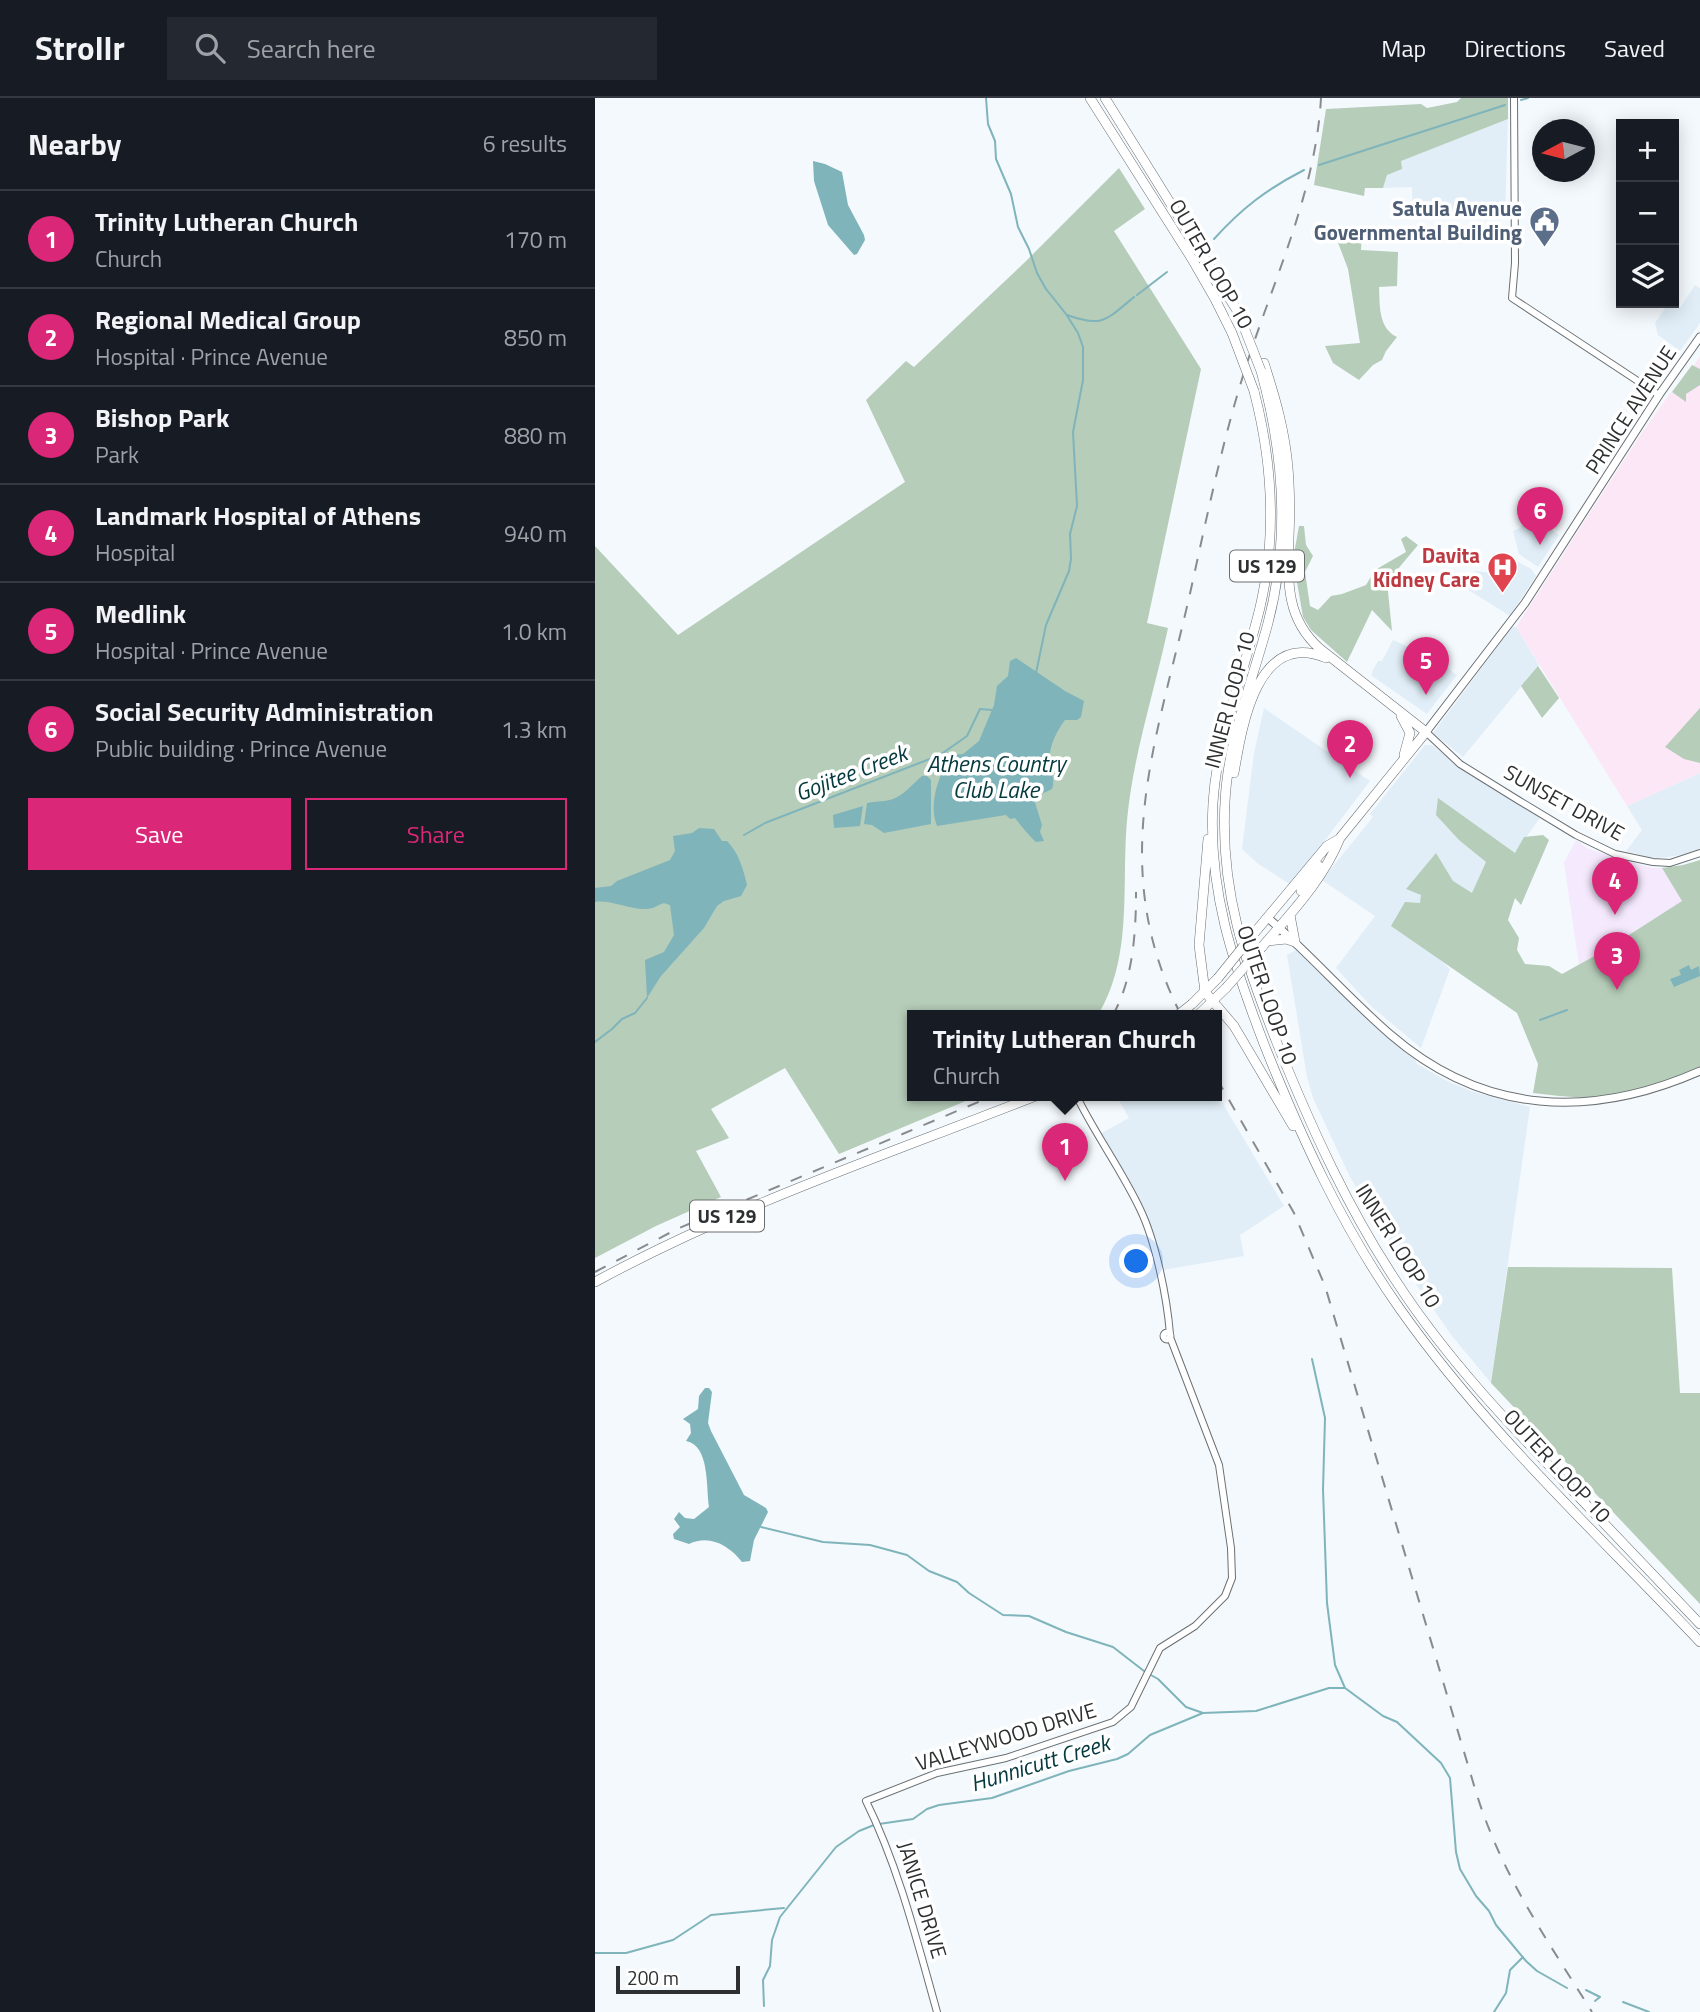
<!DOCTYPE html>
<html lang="en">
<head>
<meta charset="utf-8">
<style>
	body { margin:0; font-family:"Titillium Web",sans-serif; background:#242831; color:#f1f3f6 }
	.controls { position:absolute; right:21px; top:21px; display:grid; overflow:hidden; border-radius:0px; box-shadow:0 4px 18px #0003 }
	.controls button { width:63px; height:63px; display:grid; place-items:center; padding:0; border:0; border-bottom:2px solid #363941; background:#171b24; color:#f1f3f6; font:35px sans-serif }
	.compass { position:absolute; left:937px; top:21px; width:63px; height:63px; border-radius:50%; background:#171b24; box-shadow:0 4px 18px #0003; rotate:263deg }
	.scale { position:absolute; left:21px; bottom:18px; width:124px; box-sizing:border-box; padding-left:7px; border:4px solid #2d2f30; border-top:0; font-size:19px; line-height:24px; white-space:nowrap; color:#2d2f30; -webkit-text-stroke:5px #fff; paint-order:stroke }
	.you { position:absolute; left:542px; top:1164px; width:24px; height:24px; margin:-18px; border:5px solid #fff; border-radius:50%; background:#1a73e8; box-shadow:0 0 0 10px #1a73e833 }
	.badge { display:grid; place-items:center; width:46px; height:46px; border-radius:50%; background:#db2777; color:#fff; font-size:23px; font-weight:700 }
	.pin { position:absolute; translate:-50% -58px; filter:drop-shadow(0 2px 4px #0008) }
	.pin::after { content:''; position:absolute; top:37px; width:24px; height:21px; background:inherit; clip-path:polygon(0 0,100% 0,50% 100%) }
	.popup { position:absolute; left:312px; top:912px; width:315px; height:91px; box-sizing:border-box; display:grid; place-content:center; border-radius:0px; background:#171b24; filter:drop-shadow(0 2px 5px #0005); font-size:23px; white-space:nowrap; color:#9ea1a6 }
	.popup b { font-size:26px; color:#f1f3f6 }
	.popup::after { content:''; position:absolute; left:50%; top:100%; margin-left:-14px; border:14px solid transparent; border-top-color:#171b24 }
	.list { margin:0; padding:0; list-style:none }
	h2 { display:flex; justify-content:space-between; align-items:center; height:91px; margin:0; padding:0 28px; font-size:30px }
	h2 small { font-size:23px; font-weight:400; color:#9ea1a6 }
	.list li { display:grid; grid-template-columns:46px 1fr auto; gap:21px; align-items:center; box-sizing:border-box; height:98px; padding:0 28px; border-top:2px solid #363941 }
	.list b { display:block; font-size:26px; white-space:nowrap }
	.list p { margin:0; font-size:23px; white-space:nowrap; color:#9ea1a6 }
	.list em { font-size:23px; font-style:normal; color:#9ea1a6 }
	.actions { display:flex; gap:14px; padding:21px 28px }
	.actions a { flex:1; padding:16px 0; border:2px solid #db2777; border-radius:0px; text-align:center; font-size:24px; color:#db2777 }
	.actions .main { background:#db2777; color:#fff }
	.icon { flex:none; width:38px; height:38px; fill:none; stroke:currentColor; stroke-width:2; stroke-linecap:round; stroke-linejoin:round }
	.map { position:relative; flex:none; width:1105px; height:1914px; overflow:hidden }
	header { display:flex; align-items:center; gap:42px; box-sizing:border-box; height:98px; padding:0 35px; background:#171b24; border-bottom:2px solid #363941 }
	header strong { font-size:33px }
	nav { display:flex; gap:38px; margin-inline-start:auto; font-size:24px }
	.search { width:490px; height:63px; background:#242831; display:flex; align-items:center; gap:18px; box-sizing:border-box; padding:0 24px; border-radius:0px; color:#9ea1a6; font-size:26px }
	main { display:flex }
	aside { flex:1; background:#171b24 }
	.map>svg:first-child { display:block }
	.built { fill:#e1eef7 }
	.education { fill:#fce7f7 }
	.medical { fill:#f5e9fe }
	.green { fill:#b6cdb9 }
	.water { fill:#7fb4bb }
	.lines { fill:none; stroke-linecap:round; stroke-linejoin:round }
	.stream { stroke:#7fb4bb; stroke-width:2 }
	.minor-casing { stroke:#6b7073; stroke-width:8 }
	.major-casing { stroke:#6b7073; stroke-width:9 }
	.highway-casing { stroke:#6b7073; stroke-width:10 }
	.minor { stroke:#fff; stroke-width:6 }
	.major { stroke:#fff; stroke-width:7 }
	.highway { stroke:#fff; stroke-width:9 }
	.rail { stroke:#898c8e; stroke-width:2; stroke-dasharray:12 12; stroke-linecap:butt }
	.highway-bridge-casing { stroke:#6b7073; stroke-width:10; stroke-linecap:butt }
	.highway-bridge { stroke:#fff; stroke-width:9 }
	.labels { text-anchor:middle; stroke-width:7; stroke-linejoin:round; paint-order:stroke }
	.shield { fill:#fff; stroke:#6c6d6e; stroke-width:2 }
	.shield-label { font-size:19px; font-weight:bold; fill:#2d2f30 }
	.service-label { font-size:21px; font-weight:bold; fill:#4e5e75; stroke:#fff; text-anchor:end }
	.street-label { font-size:21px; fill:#2d2f30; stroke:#fff }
	.health-label { font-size:21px; font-weight:bold; fill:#be3a42; stroke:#fff; text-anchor:end }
	.water-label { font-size:23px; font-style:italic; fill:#04393e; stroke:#fff }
</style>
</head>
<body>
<header>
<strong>Strollr</strong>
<div class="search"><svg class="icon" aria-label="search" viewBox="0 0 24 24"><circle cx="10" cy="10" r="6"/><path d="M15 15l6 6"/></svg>Search here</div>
<nav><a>Map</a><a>Directions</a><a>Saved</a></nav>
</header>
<main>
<aside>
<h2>Nearby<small>6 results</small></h2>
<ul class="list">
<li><span class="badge">1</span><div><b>Trinity Lutheran Church</b><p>Church</p></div><em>170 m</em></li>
<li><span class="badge">2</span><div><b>Regional Medical Group</b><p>Hospital · Prince Avenue</p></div><em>850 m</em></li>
<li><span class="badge">3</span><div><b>Bishop Park</b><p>Park</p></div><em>880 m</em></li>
<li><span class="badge">4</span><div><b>Landmark Hospital of Athens</b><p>Hospital</p></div><em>940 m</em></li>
<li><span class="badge">5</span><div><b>Medlink</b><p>Hospital · Prince Avenue</p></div><em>1.0 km</em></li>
<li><span class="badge">6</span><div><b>Social Security Administration</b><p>Public building · Prince Avenue</p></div><em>1.3 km</em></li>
</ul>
<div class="actions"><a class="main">Save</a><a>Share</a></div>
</aside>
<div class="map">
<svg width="1105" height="1914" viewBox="0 0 1105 1914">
	<rect width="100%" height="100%" fill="#f4f9fd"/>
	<path class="built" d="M913 21 910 118H818L817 89 788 90 792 77 805 63Z
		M1100 187 1105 190V225L1085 253 1063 237 1060 225 1073 206 1078 205 1085 210Z
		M934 417 964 437 943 469 924 456 918 433 925 430Z
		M920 462 936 471 941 478 915 518 872 491 880 473 897 475Z
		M917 529H921L944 567 868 659 838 635Z
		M798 542 839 560 862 577 832 616 777 578V574L783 563H787Z
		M669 610 775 683 696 787 662 765 647 751 659 655Z
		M830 647H837L856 662 945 720 917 759 837 854 855 871 826 950 776 908 741 870 780 818 727 782 778 719 775 716Z
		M1105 675V751L1087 757 1064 760 1053 759 1031 753 1047 732 1032 708Z
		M701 852 767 916 819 960 822 966 854 984 879 994 935 1009 896 1285 857 1238 803 1160 754 1077 718 1000 712 979 692 857Z
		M622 996 689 1108 645 1137 649 1158 568 1172 557 1136 505 1036 534 1020 521 997Z"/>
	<path class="education" d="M1105 258V675L1032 708 921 529 1042 342 1076 294 1080 296Z"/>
	<path class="medical" d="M981 742 992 750 1017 759 1057 770H1067L1088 803 984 867 969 765Z"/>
	<path class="green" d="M866 0H913V21L806 63 807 71 792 77 788 90H770L769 98 719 87 731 11 826 6 832 10 862 4Z
		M524 70 550 111 519 133 606 271 552 525 573 530C560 591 540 651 533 713 525 781 540 856 503 917H318V997H385L244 1056 190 970 116 1011 134 1040 101 1053 126 1099 61 1128 0 1160V448L83 537 310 384 271 302 311 263 319 269 429 165Z
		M739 134H767L766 152 803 154 802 188 784 189C785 207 783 230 802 239L791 253 787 262 778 267 764 282 738 265 730 248 765 245 753 171Z
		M1097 267 1105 271V287L1091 296V304L1077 294Z
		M704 428H709L711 447 718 458 710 474 715 508 723 512 736 498 747 496 771 487 780 472 811 454 806 441 811 438 823 447 792 484 797 533 777 512 752 564 716 532 708 519 698 461Z
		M943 568 964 600 947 620 926 588Z
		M1105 610V665L1089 661 1070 649Z
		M843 700 920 755 929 739 948 737 954 742 926 807 920 800 913 822 924 840 922 852 930 866 954 868 967 876 1012 851 1087 803 1067 770 1088 767 1105 762V969C1073 983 1040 996 1004 999 983 1001 959 997 938 995L943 966 922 915 796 828 810 804 825 805 826 797 811 791 841 755 858 783 877 795 891 764 864 742 841 717Z
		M913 1169 1077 1170 1085 1295H1105V1506L896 1285Z"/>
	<path class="water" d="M218 63 230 66 247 74 253 107 269 137 270 142 262 156 259 157 233 127 219 83Z
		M421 560 470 593 489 603 486 619 482 622H470C461 634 452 652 455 668 457 677 460 682 457 691L449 695 441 692 437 695 447 727 445 734 449 743 441 744C434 738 426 728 420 720L415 721 411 717 342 728C333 706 344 675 357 657L368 656 384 643 399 607 402 588 413 578 415 563Z
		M327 678H332L336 682V726L289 735 277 727 269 726 272 705C280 703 288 704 295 702 309 698 316 687 327 678Z
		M268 708 265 728 239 730 238 717Z
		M104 730 119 731 127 743H132C144 755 148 771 152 787L146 798 129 803 122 808 109 830 66 878 52 900 50 862 69 854 79 837 75 807 69 805C65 806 62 808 58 810 40 815 18 801 0 804V790L16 788 22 783 75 762 80 753 78 738 97 735Z
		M1094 867 1096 872 1104 868 1105 878 1079 889 1075 881 1086 877 1084 872Z
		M110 1290H114L117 1294 113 1325 116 1333 149 1397 171 1410 173 1414 159 1442 155 1463 147 1464C134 1447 114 1436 94 1446L79 1441 78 1436 85 1429 79 1421 84 1414 90 1420 99 1421 114 1409C111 1390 115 1347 91 1343L96 1335 95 1326 88 1321 103 1311 104 1298Z"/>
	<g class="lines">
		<path class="stream" d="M391 0 393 26 400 43 401 61 416 96 423 129 434 151 442 175 451 191 471 216 483 235 488 249V282L478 334 482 408 475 436 476 461 474 473 451 527 441 575
			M926 2 933 0
			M724 67 910 7
			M619 141C647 110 672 91 709 72
			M542 197 572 174
			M472 217C508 230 511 222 539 199
			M149 737 170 725 345 657 372 638 385 611 397 612
			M945 922 972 912
			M0 944 17 931 27 921 40 915 52 900
			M717 1261 730 1320 728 1391 732 1505 740 1567 750 1590
			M166 1429 228 1444 275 1447 312 1457 334 1473 362 1484 374 1495 408 1517 434 1518 471 1534 518 1549 549 1573
			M554 1576 563 1581 591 1609 608 1615
			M284 1726 318 1721 332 1711 344 1707 397 1700 474 1673 522 1661 533 1656 555 1637 608 1615 661 1613 734 1590H750L788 1618 802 1624 846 1665 855 1680 861 1754 865 1771 881 1798 894 1813 901 1827 931 1863 942 1873 972 1890
			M0 1855H31L78 1842 116 1817 189 1810
			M991 1892 1005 1899 1000 1903
			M1028 1904 1054 1914
			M169 1908 168 1882 175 1868 177 1842 185 1819 241 1749 264 1733 279 1727
			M899 1914 911 1895 915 1872 928 1859"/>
		<defs>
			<path id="minor" d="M919 0 920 165 917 200 1064 297
				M831 634 865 666 923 702 981 737 1020 756 1058 764 1075 765 1105 755
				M481 997C500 1036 526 1071 545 1111 561 1144 572 1200 575 1236
				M568.5 1238a3.5 3.5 0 1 1 7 0a3.5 3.5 0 1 1-7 0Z
				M342 1914C322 1843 304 1770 271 1703L342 1675 411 1660 518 1624 536 1609 565 1550 600 1528 630 1498 637 1480 636 1450 624 1367 575 1239"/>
			<path id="major" d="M831 634 930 505 1064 297 1105 239
				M673 820C716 857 753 900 796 937 889 1017 996 1021 1105 973"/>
			<path id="highway" d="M495 0 597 161 620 201 637 235
				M510 0 643 214
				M666 273C689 356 695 441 673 525 657 585 633 641 630 704 625 793 650 864 682 945 716 1029 753 1111 803 1186 854 1264 918 1330 982 1397 1023 1440 1064 1483 1105 1526
				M659 293C679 370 682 449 661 525 645 586 622 641 618 705 613 792 638 865 669 946 706 1039 747 1129 805 1211 891 1333 1003 1436 1105 1544
				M806 618 815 635 809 657
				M639 675C647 628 662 531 731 560
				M613 741 604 847 610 894 639 928 698 1028
				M706 793 723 767
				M656 839 732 748 744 741
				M672 843 691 841 700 844 695 817
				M667 849C696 815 728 782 745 740L831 634 724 550C690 519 693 482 694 440 695 416 695 393 693 370 690 333 680 299 669 265
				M597 906 623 880
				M603 917 631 890
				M0 1184C141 1107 294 1056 443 997"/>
		</defs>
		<use href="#minor" class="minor-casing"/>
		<use href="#major" class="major-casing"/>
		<use href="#highway" class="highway-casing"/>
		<use href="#minor" class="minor"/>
		<use href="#major" class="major"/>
		<use href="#highway" class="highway"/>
		<path class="rail" d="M518 917C538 881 541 835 541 794
			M586 917C512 771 560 648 594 500 612 419 628 338 654 259 682 174 721 90 726 0
			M622 981 699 1115 730 1188 881 1694C907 1778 951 1840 997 1914
			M0 1174 82 1131 400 997"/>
		<defs>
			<path id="highway-bridge" d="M643 214 666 273
				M637 235 659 293
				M623 880 656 839
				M631 890 667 849
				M583 917 597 906"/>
		</defs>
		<use href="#highway-bridge" class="highway-bridge-casing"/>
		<use href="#highway-bridge" class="highway-bridge"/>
	</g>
	<defs>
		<symbol id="civic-pin" viewBox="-11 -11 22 30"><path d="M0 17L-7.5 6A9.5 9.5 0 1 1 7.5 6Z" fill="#5c6f8a" stroke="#fff"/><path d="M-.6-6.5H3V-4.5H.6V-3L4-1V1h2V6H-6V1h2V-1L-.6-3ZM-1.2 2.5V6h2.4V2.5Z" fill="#fff"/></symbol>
		<symbol id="hospital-pin" viewBox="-11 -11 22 30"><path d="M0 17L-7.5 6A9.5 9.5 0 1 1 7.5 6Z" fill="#e0444e" stroke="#fff"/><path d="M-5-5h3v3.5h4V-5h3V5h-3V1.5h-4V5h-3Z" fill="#fff"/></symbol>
	</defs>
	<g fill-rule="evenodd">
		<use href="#civic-pin" x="932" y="106" width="35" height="47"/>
		<use href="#hospital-pin" x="890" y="452" width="35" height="47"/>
	</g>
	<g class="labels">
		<g class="shield">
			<rect x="635" y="452.5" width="74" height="31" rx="5"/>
			<rect x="95" y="1102.5" width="74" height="31" rx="5"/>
		</g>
		<g class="shield-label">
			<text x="672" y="475">US 129</text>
			<text x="132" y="1125">US 129</text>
		</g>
		<g class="service-label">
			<text x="927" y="118">Satula Avenue<tspan x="927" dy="24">Governmental Building</tspan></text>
		</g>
		<g class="street-label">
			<text transform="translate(616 166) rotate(60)" y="7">OUTER LOOP 10</text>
			<text transform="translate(1036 312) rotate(-57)" y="7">PRINCE AVENUE</text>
			<text transform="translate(635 602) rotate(-75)" y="7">INNER LOOP 10</text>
			<text transform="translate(969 705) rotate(29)" y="7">SUNSET DRIVE</text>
			<text transform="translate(672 897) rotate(71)" y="7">OUTER LOOP 10</text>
			<text transform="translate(803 1148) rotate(58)" y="7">INNER LOOP 10</text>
			<text transform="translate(962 1368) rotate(47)" y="7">OUTER LOOP 10</text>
			<text transform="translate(411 1639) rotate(-17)" y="7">VALLEYWOOD DRIVE</text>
			<text transform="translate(327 1802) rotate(73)" y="7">JANICE DRIVE</text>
		</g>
		<g class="health-label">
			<text x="885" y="465">Davita<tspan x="885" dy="24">Kidney Care</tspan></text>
		</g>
		<g class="water-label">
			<text x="401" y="674">Athens Country<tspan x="401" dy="26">Club Lake</tspan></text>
			<text transform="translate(256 675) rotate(-21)" y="8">Gojitee Creek</text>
			<text transform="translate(445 1665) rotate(-17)" y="8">Hunnicutt Creek</text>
		</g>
	</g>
</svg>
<div class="controls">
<button>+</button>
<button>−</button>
<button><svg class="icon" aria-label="layers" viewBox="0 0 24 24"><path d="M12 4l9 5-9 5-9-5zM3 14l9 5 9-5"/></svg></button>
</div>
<svg class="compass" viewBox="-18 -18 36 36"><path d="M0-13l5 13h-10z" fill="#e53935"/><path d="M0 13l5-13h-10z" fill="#9ea1a6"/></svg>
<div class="scale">200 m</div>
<div class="you"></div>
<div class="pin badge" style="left:470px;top:1083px">1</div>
<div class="popup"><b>Trinity Lutheran Church</b>Church</div>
<div class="pin badge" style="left:755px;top:680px">2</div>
<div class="pin badge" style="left:1022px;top:892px">3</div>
<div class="pin badge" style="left:1020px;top:817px">4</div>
<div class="pin badge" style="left:831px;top:597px">5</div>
<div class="pin badge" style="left:945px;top:447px">6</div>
</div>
</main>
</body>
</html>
